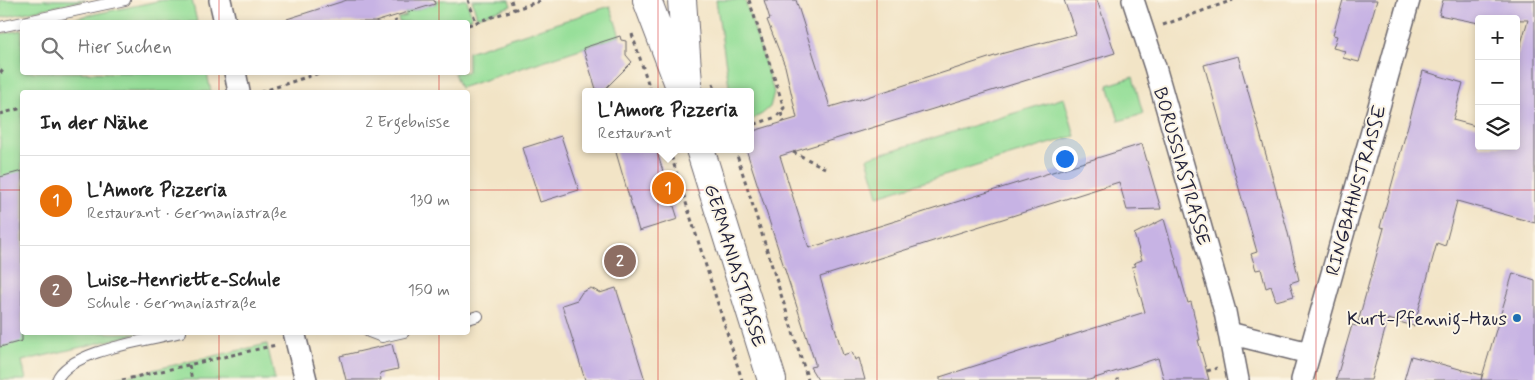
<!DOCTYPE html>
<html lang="de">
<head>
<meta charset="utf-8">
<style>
	body { margin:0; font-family:Mynerve,sans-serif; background:#f2f2f2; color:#222 }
	.controls { position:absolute; right:15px; top:15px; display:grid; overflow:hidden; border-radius:5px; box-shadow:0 2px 8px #0003 }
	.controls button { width:45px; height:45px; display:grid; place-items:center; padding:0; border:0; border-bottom:1px solid #e0e0e0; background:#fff; color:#222; font:25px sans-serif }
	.you { position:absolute; left:1064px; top:158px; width:18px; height:18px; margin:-12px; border:4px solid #fff; border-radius:50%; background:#1a73e8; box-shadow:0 0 0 8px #1a73e833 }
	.badge { display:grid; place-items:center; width:32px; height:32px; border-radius:50%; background:#1f6fb2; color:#fff; font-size:16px; font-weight:700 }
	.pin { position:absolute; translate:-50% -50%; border:2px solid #fff; box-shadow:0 1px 5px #0006 }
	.popup { position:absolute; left:582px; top:88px; width:172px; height:65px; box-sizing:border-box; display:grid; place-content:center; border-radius:5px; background:#fff; filter:drop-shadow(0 1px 4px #0005); font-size:16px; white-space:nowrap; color:#767676 }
	.popup b { font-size:19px; color:#222 }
	.popup::after { content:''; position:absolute; left:50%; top:100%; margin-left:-10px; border:10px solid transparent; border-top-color:#fff }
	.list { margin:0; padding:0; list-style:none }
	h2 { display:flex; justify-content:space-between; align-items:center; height:65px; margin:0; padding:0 20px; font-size:21px }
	h2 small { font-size:16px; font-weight:400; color:#767676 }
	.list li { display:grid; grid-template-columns:32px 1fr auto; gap:15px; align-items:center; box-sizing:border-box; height:90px; padding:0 20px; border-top:1px solid #e0e0e0 }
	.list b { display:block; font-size:19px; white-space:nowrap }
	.list p { margin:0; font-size:16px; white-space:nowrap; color:#767676 }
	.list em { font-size:16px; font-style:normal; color:#767676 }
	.icon { flex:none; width:28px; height:28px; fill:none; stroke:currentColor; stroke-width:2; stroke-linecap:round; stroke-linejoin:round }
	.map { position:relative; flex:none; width:1535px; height:380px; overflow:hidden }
	.search { position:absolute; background:#fff; box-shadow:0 2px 8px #0003; left:20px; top:20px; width:450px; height:55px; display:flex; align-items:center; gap:12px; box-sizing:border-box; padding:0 18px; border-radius:5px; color:#767676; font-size:19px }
	.panel { position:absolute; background:#fff; box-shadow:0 2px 8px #0003; left:20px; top:90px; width:450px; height:245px; border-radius:5px }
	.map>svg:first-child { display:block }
	.green { fill:#97df9a; stroke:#5c806a }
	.building { fill:#c7b3e4 }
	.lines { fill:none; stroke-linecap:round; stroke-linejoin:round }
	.lane-casing { stroke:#6b666c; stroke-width:12 }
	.street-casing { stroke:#6b666c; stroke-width:24 }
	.secondary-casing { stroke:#6b666c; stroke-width:30 }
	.path { stroke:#6b666c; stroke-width:3; stroke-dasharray:4 4; stroke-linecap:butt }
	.lane { stroke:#fff; stroke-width:10 }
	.street { stroke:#fff; stroke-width:21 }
	.secondary { stroke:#fff; stroke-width:28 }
	.grid { fill:none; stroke:#d62828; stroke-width:1; stroke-opacity:0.55 }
	.poi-dot { fill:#1f6fb2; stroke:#fcf5e5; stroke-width:2 }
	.labels { text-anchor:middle; stroke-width:4; stroke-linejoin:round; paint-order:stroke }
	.street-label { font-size:19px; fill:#22223b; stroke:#fcf5e5 }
	.poi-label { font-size:19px; fill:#22223b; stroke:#fcf5e5; text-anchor:end }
</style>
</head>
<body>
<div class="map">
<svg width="1535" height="380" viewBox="0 0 1535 380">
	<rect width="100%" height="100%" fill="#fcf5e5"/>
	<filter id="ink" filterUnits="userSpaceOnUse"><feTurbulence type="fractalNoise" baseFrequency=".02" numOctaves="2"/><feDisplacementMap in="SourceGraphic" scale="10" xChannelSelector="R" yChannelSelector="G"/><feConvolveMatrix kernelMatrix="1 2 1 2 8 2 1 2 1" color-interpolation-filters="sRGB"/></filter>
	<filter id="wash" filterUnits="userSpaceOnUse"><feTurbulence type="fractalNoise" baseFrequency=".0096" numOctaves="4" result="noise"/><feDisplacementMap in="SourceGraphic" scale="20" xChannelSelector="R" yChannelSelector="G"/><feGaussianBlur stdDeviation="1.12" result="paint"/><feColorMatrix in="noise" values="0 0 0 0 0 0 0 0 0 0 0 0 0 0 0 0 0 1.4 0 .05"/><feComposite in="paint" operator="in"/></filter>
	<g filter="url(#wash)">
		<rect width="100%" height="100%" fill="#f2e4c6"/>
		<path class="green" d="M0 0H85L0 18Z
			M163 0H192L197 22H56Z
			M436 0H467L472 18 460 22H399L398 18 406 16 405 13 437 3Z
			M472 0H509L511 6 477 17Z
			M716 0H745L774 92 770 107 762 114 751 120 750 92H730Z
			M610 6 620 36 460 88 454 73 468 72V52Z
			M22 30V72L207 73 211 92H22V332L141 333 22 361 26 380H0V34Z
			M1133 77 1143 114 1119 121 1108 85Z
			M1064 98 1075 136 878 196 867 158Z
			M267 344 275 380H108Z"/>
		<g id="blocks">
			<path class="building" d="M347 0H434L435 4 375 22H288L287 19Z
				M764 0H796L830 107 857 99 858 100 1004 53 1076 34 1064 0H1097L1115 53 780 156 809 248 1142 144 1161 209 1127 210 1119 182 820 277 843 355 852 352 855 360 859 358 865 380H818L810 367 815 366V363L746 149H750V132L797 118 785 66 767 20 770 19Z
				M1343 0H1377L1359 62 1343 58 1345 51 1333 48 1337 36 1333 35Z
				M1443 0H1535V223L1457 201 1445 246 1437 243 1414 326 1388 319 1371 380H1336L1352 325 1357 326 1384 228 1380 227 1423 71 1463 83 1453 120 1479 127V146H1516V60L1528 20 1479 19V23L1439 15Z
				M620 36 621 40 626 41V55L632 62 602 92H597L583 48Z
				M1238 56 1287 229 1299 280 1290 283 1294 296 1276 301 1271 286 1266 288 1261 269 1256 270 1251 254 1257 252 1204 65Z
				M561 136 579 190 540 202 523 148Z
				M615 149H656L678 219 639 231Z
				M22 171V341L0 347V177Z
				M1164 219 1188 303 1191 302 1200 340H1198L1209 380H1164L1158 358 1089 380H940V377L1145 312 1132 267 1136 266 1134 263 1142 260 1134 234Z
				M1513 273 1535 280V380H1481Z
				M591 288 600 293 616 288 645 380H585L562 305 577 300 582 292Z
				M392 344 398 369 380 373 381 380H346L340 356Z
				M1411 356 1482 375 1481 380H1404Z"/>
		</g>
	</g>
	<g filter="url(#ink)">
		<use href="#blocks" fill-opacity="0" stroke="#6b666c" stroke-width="1"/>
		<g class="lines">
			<defs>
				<path id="lane" d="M0 27 125 0
					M468 319 478 316
					M369 332 382 337 404 332
					M57 380C69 350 151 340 181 332"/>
				<path id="street" d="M220 0 225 22
					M1133 0 1155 67 1225 312 1238 380
					M235 72 239 92
					M294 332 306 380
					M1229 333 1309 353
					M1302 380 1409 0"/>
				<path id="secondary" d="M647 0 682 92
					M682 0 688 83
					M700 149 772 380"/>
			</defs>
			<use href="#lane" class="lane-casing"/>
			<use href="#street" class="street-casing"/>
			<use href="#secondary" class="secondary-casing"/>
			<path class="path" d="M468 0 476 22
				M511 0 514 10
				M749 0 784 108 776 117 750 126
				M395 20 396 22
				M468 25 543 0
				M1163 25 1233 0
				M632 34 651 92
				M0 70 5 75
				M713 83 715 92
				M261 92 322 72
				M781 113 784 122
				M0 114 22 108
				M669 149 742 380
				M735 149 808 380
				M793 152 825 168
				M189 365 192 380
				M1207 371 1217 368
				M1117 379 1118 380
				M122 380 276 345"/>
			<use href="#lane" class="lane"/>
			<use href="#street" class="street"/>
			<use href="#secondary" class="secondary"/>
		</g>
	</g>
	<path class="grid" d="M219 0V22M439 0V22M658 0V380M877 0V380M1096 0V380M1316 0V380M219 72V92M439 72V92M0 190H22M468 190H1535M219 332V380M439 332V380"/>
	<circle class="poi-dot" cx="1517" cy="318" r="5"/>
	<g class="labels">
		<g class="street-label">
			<text transform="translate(1183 166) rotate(74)" y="7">BORUSSIASTRASSE</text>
			<text transform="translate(1355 190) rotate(-74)" y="7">RINGBAHNSTRASSE</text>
			<text transform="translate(736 265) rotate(73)" y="7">GERMANIASTRASSE</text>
		</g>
		<g class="poi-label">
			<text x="1507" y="325">Kurt-Pfennig-Haus</text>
		</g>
	</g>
</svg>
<div class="controls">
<button>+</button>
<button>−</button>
<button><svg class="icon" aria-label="layers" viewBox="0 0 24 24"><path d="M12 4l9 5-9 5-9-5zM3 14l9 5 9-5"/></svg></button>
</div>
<div class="you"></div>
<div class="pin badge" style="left:668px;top:188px;background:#e8710a">1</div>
<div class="popup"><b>L'Amore Pizzeria</b>Restaurant</div>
<div class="pin badge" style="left:620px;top:261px;background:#8d6e63">2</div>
<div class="search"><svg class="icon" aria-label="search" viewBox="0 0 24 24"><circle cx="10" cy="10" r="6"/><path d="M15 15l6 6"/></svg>Hier suchen</div>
<section class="panel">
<h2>In der Nähe<small>2 Ergebnisse</small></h2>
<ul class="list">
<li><span class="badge" style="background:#e8710a">1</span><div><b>L'Amore Pizzeria</b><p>Restaurant · Germaniastraße</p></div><em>130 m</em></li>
<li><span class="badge" style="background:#8d6e63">2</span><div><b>Luise-Henriette-Schule</b><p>Schule · Germaniastraße</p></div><em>150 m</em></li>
</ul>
</section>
</div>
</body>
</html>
